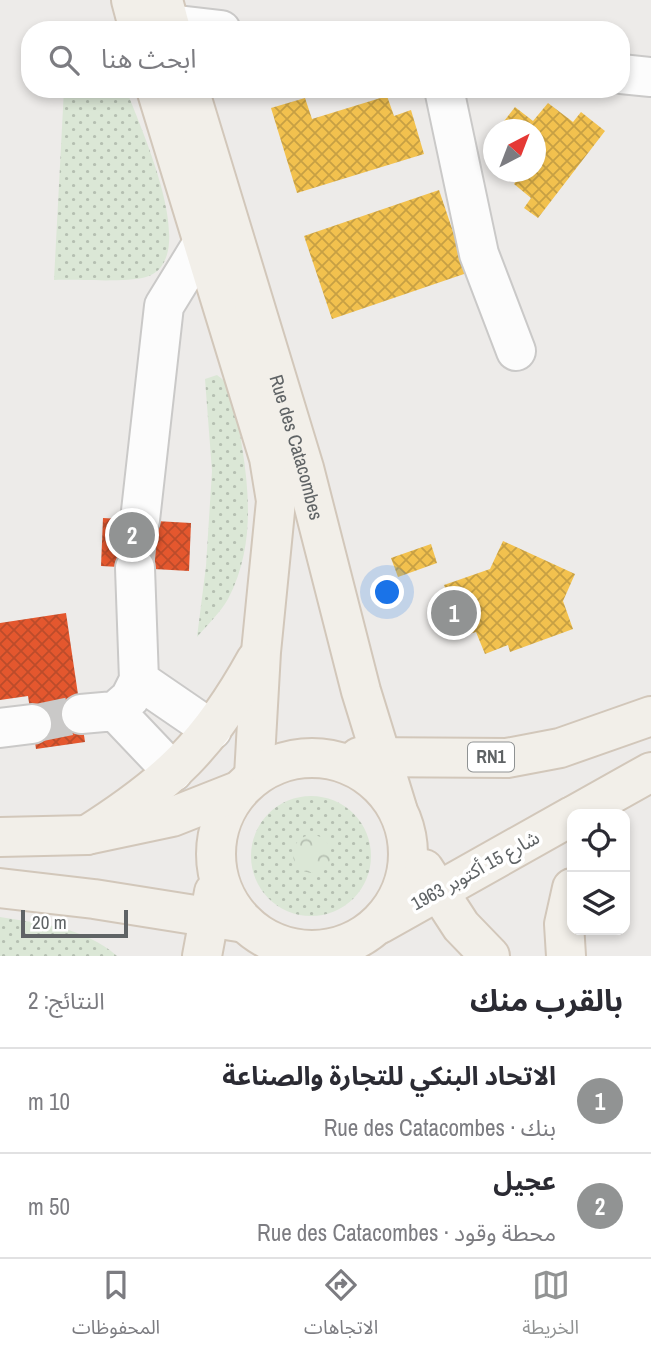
<!DOCTYPE html>
<html lang="ar">
<head>
<meta charset="utf-8">
<style>
	body { margin:0; font-family:"Archivo Narrow","Noto Sans Arabic",sans-serif; background:#f7f7f7; color:#2b2b33; direction:rtl }
	.controls { position:absolute; right:21px; bottom:21px; display:grid; overflow:hidden; border-radius:14px; box-shadow:0 4px 10px #0003 }
	.controls button { width:63px; height:63px; display:grid; place-items:center; padding:0; border:0; border-bottom:2px solid #e1e1e2; background:#fff; color:#2b2b33; font:35px sans-serif }
	.compass { position:absolute; left:483px; top:119px; width:63px; height:63px; border-radius:50%; background:#fff; box-shadow:0 4px 10px #0003; rotate:42deg }
	.scale { position:absolute; left:21px; bottom:18px; width:107px; box-sizing:border-box; padding-left:7px; border:4px solid #5f6365; border-top:0; font-size:19px; line-height:24px; white-space:nowrap; color:#5f6365; -webkit-text-stroke:5px #fff; paint-order:stroke }
	.you { position:absolute; left:388px; top:593px; width:24px; height:24px; margin:-18px; border:5px solid #fff; border-radius:50%; background:#1a73e8; box-shadow:0 0 0 10px #1a73e833 }
	.badge { display:grid; place-items:center; width:46px; height:46px; border-radius:50%; background:#919393; color:#fff; font-size:23px; font-weight:700 }
	.pin { position:absolute; translate:-50% -50%; border:4px solid #fff; box-shadow:0 2px 7px #0006 }
	.list { margin:0; padding:0; list-style:none }
	h2 { display:flex; justify-content:space-between; align-items:center; height:91px; margin:0; padding:0 28px; font-size:30px }
	h2 small { font-size:23px; font-weight:400; color:#7c7c81 }
	.list li { display:grid; grid-template-columns:46px 1fr auto; gap:21px; align-items:center; box-sizing:border-box; height:105px; padding:0 28px; border-top:2px solid #e1e1e2 }
	.list b { display:block; font-size:26px; white-space:nowrap }
	.list p { margin:0; font-size:23px; white-space:nowrap; color:#7c7c81 }
	.list em { font-size:23px; font-style:normal; color:#7c7c81 }
	.icon { flex:none; width:38px; height:38px; fill:none; stroke:currentColor; stroke-width:2; stroke-linecap:round; stroke-linejoin:round }
	.map { position:relative; flex:none; width:651px; height:956px; overflow:hidden; direction:ltr }
	.search { position:absolute; background:#fff; box-shadow:0 4px 10px #0003; left:21px; right:21px; top:21px; height:77px; display:flex; align-items:center; gap:18px; box-sizing:border-box; padding:0 24px; border-radius:28px; color:#7c7c81; font-size:26px }
	.sheet { height:301px; background:#fff }
	nav { display:flex; justify-content:space-around; align-items:center; box-sizing:border-box; height:98px; border-top:2px solid #e1e1e2; background:#fff; font-size:19px; color:#7c7c81 }
	nav a { display:grid; justify-items:center; gap:4px }
	nav .on { color:#919393 }
	.map>svg:first-child { display:block }
	.grass { fill:url(#grass-dots) }
	.forest { fill:url(#forest-crowns) }
	.homes { fill:url(#homes-cross-hatch) }
	.shops { fill:url(#shops-cross-hatch) }
	.lines { fill:none; stroke-linecap:round; stroke-linejoin:round }
	.minor-tunnel { stroke:#cac9c8; stroke-width:38; stroke-dasharray:38 19; stroke-linecap:butt }
	.minor-casing { stroke:#cac9c8; stroke-width:42 }
	.major-casing { stroke:#d2c7ba; stroke-width:42 }
	.minor { stroke:#fcfcfc; stroke-width:38 }
	.major { stroke:#f2efe9; stroke-width:38 }
	.labels { text-anchor:middle; stroke-width:7; stroke-linejoin:round; paint-order:stroke }
	.shield { fill:#fff; stroke:#8f9293; stroke-width:2 }
	.shield-label { font-size:18px; font-weight:bold; fill:#5f6365 }
	.street-label { font-size:19px; fill:#5f6365; stroke:#fff }
</style>
</head>
<body>
<div class="map">
<svg width="651" height="956" viewBox="0 0 651 956">
	<defs>
		<pattern id="grass-dots" width="8" height="8" patternUnits="userSpaceOnUse" patternTransform="scale(1.75)"><rect width="8" height="8" fill="#dbe7d6"/><path d="M2 2h.1M6 6h.1" fill="none" stroke="#b5bfb1" stroke-width="1.8" stroke-linecap="round"/></pattern>
		<pattern id="forest-crowns" width="20" height="18" patternUnits="userSpaceOnUse" patternTransform="scale(1.75)"><rect width="20" height="18" fill="#dbe7d6"/><path d="M2 6a3 3 0 1 1 6 0M12 15a3 3 0 1 1 6 0" fill="none" stroke="#b5bfb1"/></pattern>
		<pattern id="homes-cross-hatch" width="8" height="8" patternUnits="userSpaceOnUse" patternTransform="scale(1.75)"><rect width="8" height="8" fill="#f2c14e"/><path d="M0 0l8 8M0 8l8-8" fill="none" stroke="#c7a044"/></pattern>
		<pattern id="shops-cross-hatch" width="8" height="8" patternUnits="userSpaceOnUse" patternTransform="scale(1.75)"><rect width="8" height="8" fill="#e4572e"/><path d="M0 0l8 8M0 8l8-8" fill="none" stroke="#bc4c2b"/></pattern>
	</defs>
	<rect width="100%" height="100%" fill="#edebe9"/>
	<path class="grass" d="M64 89H126C139 125 203 260 146 277 125 283 78 279 54 280Z
		M217 375 231 386C244 457 263 532 228 599 220 613 207 625 197 637L206 566 212 471 205 379Z
		M251 856a60 60 0 1 1 120 0a60 60 0 1 1-120 0Z
		M0 917C42 924 84 927 117 956H0Z"/>
	<path class="forest" d="M293 854a19 19 0 1 1 38 0a19 19 0 1 1-38 0Z"/>
	<path class="homes" d="M387 96 394 116 411 110 424 154 297 193 271 108 305 98 312 119Z
		M548 103 573 122 581 112 605 131 538 218 524 208 531 198 514 184 523 172H536V130H506L501 125 515 107 533 121Z
		M439 190 467 273 332 319 304 236Z
		M503 541 575 574 563 601 573 629 510 652 508 645 485 654 476 632 463 636 444 585 490 569Z
		M431 544 437 563 398 577 391 558Z"/>
	<path class="shops" d="M103 518 191 523 189 571 101 566Z
		M66 613 85 742 36 749 28 696 0 700V623Z"/>
	<g class="lines">
		<path class="minor-tunnel" d="M135 568 140 520
			M32 724 81 714"/>
		<defs>
			<path id="minor" d="M137 26 169 24 221 30
				M621 74 651 77
				M444 89 479 254 516 351
				M140 520 164 306 202 244
				M139 680 212 730
				M115 711 173 772
				M81 714 115 711 130 698 139 680 135 568
				M0 728 32 724"/>
			<g id="major">
				<path d="M131 0 139 30"/>
				<path d="M163 0 171 30"/>
				<path d="M156 89 269 458 276 501 261 652 254 776"/>
				<path id="s1" d="M189 89 304 468 361 691 397 808"/>
				<path d="M359 757 507 758 560 748 651 716"/>
				<circle cx="312" cy="854" r="96"/>
				<path d="M576 814 651 772"/>
				<path d="M87 835C169 783 209 745 256 660"/>
				<path d="M0 837 87 835 172 817 238 791"/>
				<path d="M424 869 461 926 490 956"/>
				<path d="M0 888 94 899 245 923"/>
				<path d="M380 924 572 816"/>
				<path d="M202 956 214 892"/>
				<path d="M566 956 564 924 572 888"/>
			</g>
		</defs>
		<use href="#minor" class="minor-casing"/>
		<use href="#major" class="major-casing"/>
		<use href="#minor" class="minor"/>
		<use href="#major" class="major"/>
	</g>
	<g class="labels">
		<rect class="shield" x="468" y="742.5" width="46" height="29" rx="5"/>
		<g class="shield-label">
			<text x="491" y="763">RN1</text>
		</g>
		<g class="street-label">
			<text dy="7" stroke="none"><textPath href="#s1" startOffset="374">Rue des Catacombes</textPath></text>
			<text transform="translate(475 870) rotate(-29)" y="7">شارع 15 أكتوبر 1963</text>
		</g>
	</g>
</svg>
<div class="controls">
<button><svg class="icon" aria-label="locate" viewBox="0 0 24 24"><circle cx="12" cy="12" r="6"/><path d="M12 2v4M12 18v4M2 12h4M18 12h4"/></svg></button>
<button><svg class="icon" aria-label="layers" viewBox="0 0 24 24"><path d="M12 4l9 5-9 5-9-5zM3 14l9 5 9-5"/></svg></button>
</div>
<svg class="compass" viewBox="-18 -18 36 36"><path d="M0-13l5 13h-10z" fill="#e53935"/><path d="M0 13l5-13h-10z" fill="#7c7c81"/></svg>
<div class="scale">20 m</div>
<div class="you"></div>
<div class="pin badge" style="left:454px;top:613px">1</div>
<div class="pin badge" style="left:132px;top:535px">2</div>
<div class="search"><svg class="icon" aria-label="search" viewBox="0 0 24 24"><circle cx="10" cy="10" r="6"/><path d="M15 15l6 6"/></svg>ابحث هنا</div>
</div>
<section class="sheet">
<h2>بالقرب منك<small>النتائج: 2</small></h2>
<ul class="list">
<li><span class="badge">1</span><div><b>الاتحاد البنكي للتجارة والصناعة</b><p>بنك · Rue des Catacombes</p></div><em>10 m</em></li>
<li><span class="badge">2</span><div><b>عجيل</b><p>محطة وقود · Rue des Catacombes</p></div><em>50 m</em></li>
</ul>
</section>
<nav>
<a class="on"><svg class="icon" aria-label="map" viewBox="0 0 24 24"><path d="M3 6l6-2 6 2 6-2v14l-6 2-6-2-6 2zM9 4v14M15 6v14"/></svg>الخريطة</a>
<a><svg class="icon" aria-label="directions" viewBox="0 0 24 24"><path d="M12 3l9 9-9 9-9-9zM9 14v-3h6M13 9l2 2-2 2"/></svg>الاتجاهات</a>
<a><svg class="icon" aria-label="saved" viewBox="0 0 24 24"><path d="M7 4h10v16l-5-4-5 4z"/></svg>المحفوظات</a>
</nav>
</body>
</html>
